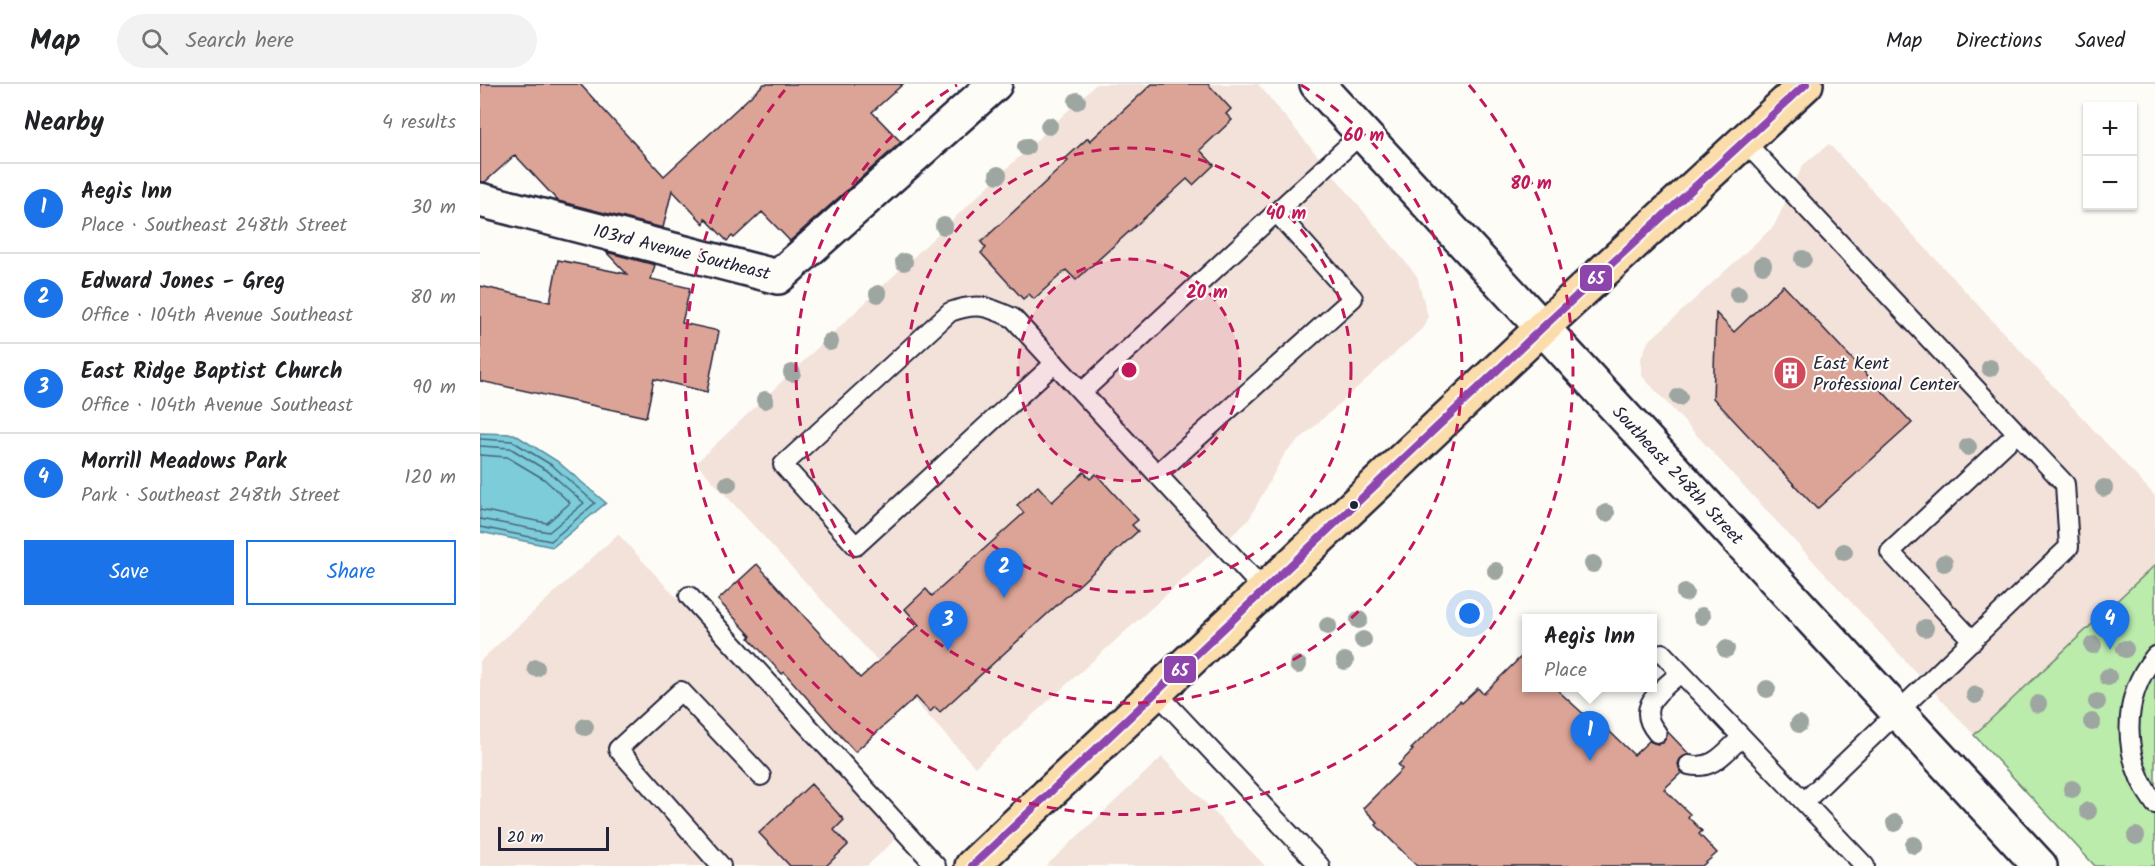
<!DOCTYPE html>
<html lang="en">
<head>
<meta charset="utf-8">
<style>
	body { margin:0; font-family:Kalam,sans-serif; background:#f2f2f2; color:#202124 }
	.controls { position:absolute; right:18px; top:18px; display:grid; overflow:hidden; border-radius:0px; box-shadow:0 2px 4px #0004 }
	.controls button { width:54px; height:54px; display:grid; place-items:center; padding:0; border:0; border-bottom:2px solid #e0e0e0; background:#fff; color:#202124; font:30px sans-serif }
	.scale { position:absolute; left:18px; bottom:15px; width:111px; box-sizing:border-box; padding-left:6px; border:3px solid #22223b; border-top:0; font-size:16px; line-height:21px; white-space:nowrap; color:#22223b; -webkit-text-stroke:4px #fdfcf7; paint-order:stroke }
	.you { position:absolute; left:990px; top:530px; width:21px; height:21px; margin:-15px; border:4px solid #fff; border-radius:50%; background:#1a73e8; box-shadow:0 0 0 9px #1a73e833 }
	.badge { display:grid; place-items:center; width:39px; height:39px; border-radius:50%; background:#1a73e8; color:#fff; font-size:20px; font-weight:700 }
	.pin { position:absolute; translate:-50% -50px; filter:drop-shadow(0 2px 3px #0008) }
	.pin::after { content:''; position:absolute; top:32px; width:21px; height:18px; background:inherit; clip-path:polygon(0 0,100% 0,50% 100%) }
	.popup { position:absolute; left:1042px; top:530px; width:135px; height:78px; box-sizing:border-box; display:grid; place-content:center; border-radius:0px; background:#fff; filter:drop-shadow(0 2px 4px #0005); font-size:20px; white-space:nowrap; color:#757577 }
	.popup b { font-size:22px; color:#202124 }
	.popup::after { content:''; position:absolute; left:50%; top:100%; margin-left:-12px; border:12px solid transparent; border-top-color:#fff }
	.list { margin:0; padding:0; list-style:none }
	h2 { display:flex; justify-content:space-between; align-items:center; height:78px; margin:0; padding:0 24px; font-size:26px }
	h2 small { font-size:20px; font-weight:400; color:#757577 }
	.list li { display:grid; grid-template-columns:39px 1fr auto; gap:18px; align-items:center; box-sizing:border-box; height:90px; padding:0 24px; border-top:2px solid #e0e0e0 }
	.list b { display:block; font-size:22px; white-space:nowrap }
	.list p { margin:0; font-size:20px; white-space:nowrap; color:#757577 }
	.list em { font-size:20px; font-style:normal; color:#757577 }
	.actions { display:flex; gap:12px; padding:18px 24px }
	.actions a { flex:1; padding:14px 0; border:2px solid #1a73e8; border-radius:0px; text-align:center; font-size:21px; color:#1a73e8 }
	.actions .main { background:#1a73e8; color:#fff }
	.icon { flex:none; width:33px; height:33px; fill:none; stroke:currentColor; stroke-width:2; stroke-linecap:round; stroke-linejoin:round }
	.map { position:relative; flex:none; width:1675px; height:782px; overflow:hidden }
	header { display:flex; align-items:center; gap:36px; box-sizing:border-box; height:84px; padding:0 30px; background:#fff; border-bottom:2px solid #e0e0e0 }
	header strong { font-size:28px }
	nav { display:flex; gap:33px; margin-inline-start:auto; font-size:21px }
	.search { width:420px; height:54px; background:#f2f2f2; display:flex; align-items:center; gap:15px; box-sizing:border-box; padding:0 21px; border-radius:33px; color:#757577; font-size:22px }
	main { display:flex }
	aside { flex:1; background:#fff }
	.map>svg:first-child { display:block }
	.built { fill:#f3e2da }
	.green { fill:#bbecab; stroke:#6e8773; stroke-width:1.5 }
	.water { fill:#7dccda; stroke:#59889a; stroke-width:1.5 }
	.lines { fill:none; stroke-linecap:round; stroke-linejoin:round }
	.shore { stroke:#46667b; stroke-width:1.5 }
	.building { fill:#dca496; stroke:#22223b; stroke-width:1.5 }
	.lane-casing { stroke:#22223b; stroke-width:22 }
	.street-casing { stroke:#22223b; stroke-width:38 }
	.secondary-casing { stroke:#22223b; stroke-width:38 }
	.primary-casing { stroke:#22223b; stroke-width:38 }
	.lane { stroke:#fdfcf7; stroke-width:18 }
	.street { stroke:#fdfcf7; stroke-width:33 }
	.secondary { stroke:#fdfcf7; stroke-width:33 }
	.primary { stroke:#fbddab; stroke-width:33 }
	.bus-1-casing { stroke:#fdfcf7; stroke-width:12 }
	.bus-1 { stroke:#8e44ad; stroke-width:8 }
	.tree { fill:#9ea6a2 }
	.ring { fill:none; stroke:#c2185b; stroke-width:3; stroke-dasharray:10 8 }
	.bus-dot { fill:#22223b; stroke:#fdfcf7; stroke-width:2 }
	.labels { text-anchor:middle; stroke-width:4.5; stroke-linejoin:round; paint-order:stroke }
	.street-label { font-size:18px; fill:#22223b; stroke:#fdfcf7 }
	.poi-label { font-size:18px; fill:#22223b; stroke:#fdfcf7; text-anchor:start }
	.centre { fill:#c2185b; stroke:#fdfcf7; stroke-width:3 }
	.ring-label { font-size:18px; text-anchor:middle; font-weight:bold; fill:#c2185b; stroke:#fdfcf7; stroke-width:4.5; stroke-linejoin:round; paint-order:stroke }
	.line-badge { stroke:#fdfcf7; stroke-width:2 }
	.badge-label { font-size:16px; text-anchor:middle; font-weight:bold; fill:#fff }
</style>
</head>
<body>
<header>
<strong>Map</strong>
<div class="search"><svg class="icon" aria-label="search" viewBox="0 0 24 24"><circle cx="10" cy="10" r="6"/><path d="M15 15l6 6"/></svg>Search here</div>
<nav><a>Map</a><a>Directions</a><a>Saved</a></nav>
</header>
<main>
<aside>
<h2>Nearby<small>4 results</small></h2>
<ul class="list">
<li><span class="badge">1</span><div><b>Aegis Inn</b><p>Place · Southeast 248th Street</p></div><em>30 m</em></li>
<li><span class="badge">2</span><div><b>Edward Jones - Greg</b><p>Office · 104th Avenue Southeast</p></div><em>80 m</em></li>
<li><span class="badge">3</span><div><b>East Ridge Baptist Church</b><p>Office · 104th Avenue Southeast</p></div><em>90 m</em></li>
<li><span class="badge">4</span><div><b>Morrill Meadows Park</b><p>Park · Southeast 248th Street</p></div><em>120 m</em></li>
</ul>
<div class="actions"><a class="main">Save</a><a>Share</a></div>
</aside>
<div class="map">
<svg width="1675" height="782" viewBox="0 0 1675 782">
	<rect width="100%" height="100%" fill="#fdfcf7"/>
	<filter id="ink" filterUnits="userSpaceOnUse"><feTurbulence type="fractalNoise" baseFrequency=".0167" numOctaves="2"/><feDisplacementMap in="SourceGraphic" scale="12" xChannelSelector="R" yChannelSelector="G"/><feConvolveMatrix kernelMatrix="1 2 1 2 8 2 1 2 1" color-interpolation-filters="sRGB"/></filter>
	<g filter="url(#ink)">
		<path class="built" d="M616 0H778L937 192 948 233 945 242 805 369 768 437 495 683 216 379Z
			M1349 60 1675 412V481L1494 651 1161 291V274L1168 258 1294 142 1323 81Z
			M138 450 417 754 387 782H0V577Z
			M682 673 785 782H566Z"/>
		<path class="green" d="M1675 481V782H1615L1494 651Z"/>
		<path class="water" d="M0 349 34 350 77 377 126 419 73 463 0 448Z"/>
		<g class="lines">
			<path class="shore" d="M0 355 32 357 73 382 115 419 71 457 0 443
				M0 362 30 364 69 388 104 419 69 448 0 435
				M0 371 27 373 64 395 90 419 67 439 0 426"/>
		</g>
		<path class="building" d="M0 0H100L184 92 284 0H423L392 28 421 58 310 157 282 128 254 154 252 152 247 157 225 134 224 140 192 106 183 144 78 117 35 71 5 98H0Z
			M672 0H728L751 25 746 30 752 36 720 66 734 81 713 101 707 95 596 196 586 186 554 215 549 210 543 215 501 169 506 164 501 158 588 77 586 74 608 54 610 57Z
			M126 168 175 181 171 195 210 204 202 239 239 247 227 308 174 295 166 333 0 297V202L70 218 78 176 147 190Z
			M1303 201 1432 339 1337 425 1233 314 1236 229 1254 248Z
			M604 388 610 395 616 390 658 436 652 441 658 447 460 628 455 623 450 628 436 613 375 668 304 588 302 590 269 554 271 552 238 516 277 480 380 594 439 541 425 525 446 505 452 512 544 429 537 421 558 402 572 418Z
			M1047 567V603H1074L1109 635 1111 633 1126 648 1128 646 1154 671 1169 657 1177 660 1183 659 1188 648 1209 670 1200 675 1198 680 1201 689 1184 705 1210 730 1208 733 1222 747 1219 750 1237 769 1222 782H937L896 741 898 739 883 724 922 685 918 681 933 666 931 665 980 617 982 619 998 604 1003 610Z
			M331 700 364 736 354 746 368 761 346 782H310L279 749Z"/>
		<g class="lines">
			<defs>
				<path id="lane" d="M1264 57 1585 400 1589 463 1324 718
					M575 279 376 462 303 381 470 228C497 218 507 222 533 234L784 506
					M602 308 882 49
					M677 390 873 214 796 128
					M209 512 456 782
					M1493 557 1410 468 1537 349
					M1182 569 1385 782
					M1675 572C1640 614 1642 676 1675 720
					M676 608 840 782
					M1177 649C1154 622 1180 608 1200 589
					M1209 681C1233 687 1245 668 1262 653
					M241 782 138 665 201 607 281 692"/>
				<path id="street" d="M0 116 298 193 515 0"/>
				<path id="secondary" d="M837 0 1560 782"/>
				<path id="primary" d="M492 782 1062 244 1326 0"/>
			</defs>
			<use href="#lane" class="lane-casing"/>
			<use href="#street" class="street-casing"/>
			<use href="#secondary" class="secondary-casing"/>
			<use href="#primary" class="primary-casing"/>
			<use href="#lane" class="lane"/>
			<use href="#street" class="street"/>
			<use href="#secondary" class="secondary"/>
			<use href="#primary" class="primary"/>
			<defs>
				<path id="bus-1" d="M492 782 1062 244 1326 0"/>
			</defs>
			<use href="#bus-1" class="bus-1-casing"/>
			<use href="#bus-1" class="bus-1"/>
		</g>
		<g class="tree">
			<circle cx="597" cy="17" r="9"/>
			<circle cx="569" cy="42" r="9"/>
			<circle cx="546" cy="63" r="9"/>
			<circle cx="518" cy="91" r="9"/>
			<circle cx="464" cy="142" r="9"/>
			<circle cx="1323" cy="175" r="9"/>
			<circle cx="424" cy="178" r="9"/>
			<circle cx="1283" cy="181" r="9"/>
			<circle cx="398" cy="210" r="9"/>
			<circle cx="1258" cy="210" r="9"/>
			<circle cx="350" cy="258" r="9"/>
			<circle cx="1510" cy="284" r="9"/>
			<circle cx="312" cy="289" r="9"/>
			<circle cx="1199" cy="313" r="9"/>
			<circle cx="285" cy="316" r="9"/>
			<circle cx="1488" cy="363" r="9"/>
			<circle cx="248" cy="400" r="9"/>
			<circle cx="1624" cy="404" r="9"/>
			<circle cx="1126" cy="429" r="9"/>
			<circle cx="1364" cy="468" r="9"/>
			<circle cx="1464" cy="479" r="9"/>
			<circle cx="1113" cy="480" r="9"/>
			<circle cx="1016" cy="487" r="9"/>
			<circle cx="1205" cy="509" r="9"/>
			<circle cx="1222" cy="532" r="9"/>
			<circle cx="879" cy="536" r="9"/>
			<circle cx="848" cy="542" r="9"/>
			<circle cx="1445" cy="544" r="9"/>
			<circle cx="883" cy="556" r="9"/>
			<circle cx="1613" cy="561" r="9"/>
			<circle cx="1246" cy="565" r="9"/>
			<circle cx="1645" cy="565" r="9"/>
			<circle cx="865" cy="577" r="9"/>
			<circle cx="818" cy="581" r="9"/>
			<circle cx="56" cy="584" r="9"/>
			<circle cx="1628" cy="593" r="9"/>
			<circle cx="1287" cy="605" r="9"/>
			<circle cx="1495" cy="611" r="9"/>
			<circle cx="1617" cy="618" r="9"/>
			<circle cx="1558" cy="620" r="9"/>
			<circle cx="1612" cy="638" r="9"/>
			<circle cx="1319" cy="640" r="9"/>
			<circle cx="105" cy="643" r="9"/>
			<circle cx="1592" cy="705" r="9"/>
			<circle cx="1608" cy="727" r="9"/>
			<circle cx="1415" cy="739" r="9"/>
			<circle cx="1656" cy="752" r="9"/>
			<circle cx="1434" cy="761" r="9"/>
		</g>
	</g>
	<circle cx="649" cy="286" r="111" fill="#c2185b" fill-opacity=".12"/>
	<g class="ring">
		<circle cx="649" cy="286" r="111"/>
		<circle cx="649" cy="286" r="222"/>
		<path d="M821 1A333 333 0 1 1 477 1"/>
		<path d="M989 1A444 444 0 1 1 309 1"/>
	</g>
	<defs>
		<symbol id="building-disc" viewBox="-11 -11 22 22"><circle r="9.5" fill="#d1495b" stroke="#fdfcf7"/><path d="M-4-6H4V6H1V3H-1V6H-4ZM-2.5-4.3h1.7v1.8h-1.7ZM.8-4.3h1.7v1.8H.8ZM-2.5-1h1.7V.8h-1.7ZM.8-1h1.7V.8H.8Z" fill="#fff"/></symbol>
	</defs>
	<g fill-rule="evenodd">
		<use href="#building-disc" x="1291" y="270" width="38" height="38"/>
	</g>
	<circle class="bus-dot" cx="874" cy="421" r="5"/>
	<g class="labels">
		<g class="street-label">
			<text transform="translate(202 168) rotate(14)" y="6">103rd Avenue Southeast</text>
			<text transform="translate(1198 391) rotate(47)" y="6">Southeast 248th Street</text>
		</g>
		<g class="poi-label">
			<text x="1333" y="285">East Kent<tspan x="1333" dy="21">Professional Center</tspan></text>
		</g>
	</g>
	<circle cx="649" cy="286" r="9" class="centre"/>
	<g class="ring-label">
		<text x="884" y="57">60 m</text>
		<text x="1051" y="105">80 m</text>
		<text x="806" y="135">40 m</text>
		<text x="727" y="214">20 m</text>
	</g>
	<g class="line-badge">
		<rect x="1099" y="180" width="34" height="28" rx="6" fill="#8e44ad"/>
		<rect x="683" y="571" width="34" height="29" rx="6" fill="#8e44ad"/>
	</g>
	<g class="badge-label">
		<text x="1116" y="200">65</text>
		<text x="700" y="592">65</text>
	</g>
</svg>
<div class="controls">
<button>+</button>
<button>−</button>
</div>
<div class="scale">20 m</div>
<div class="you"></div>
<div class="pin badge" style="left:1110px;top:677px">1</div>
<div class="popup"><b>Aegis Inn</b>Place</div>
<div class="pin badge" style="left:524px;top:514px">2</div>
<div class="pin badge" style="left:468px;top:567px">3</div>
<div class="pin badge" style="left:1630px;top:566px">4</div>
</div>
</main>
</body>
</html>
